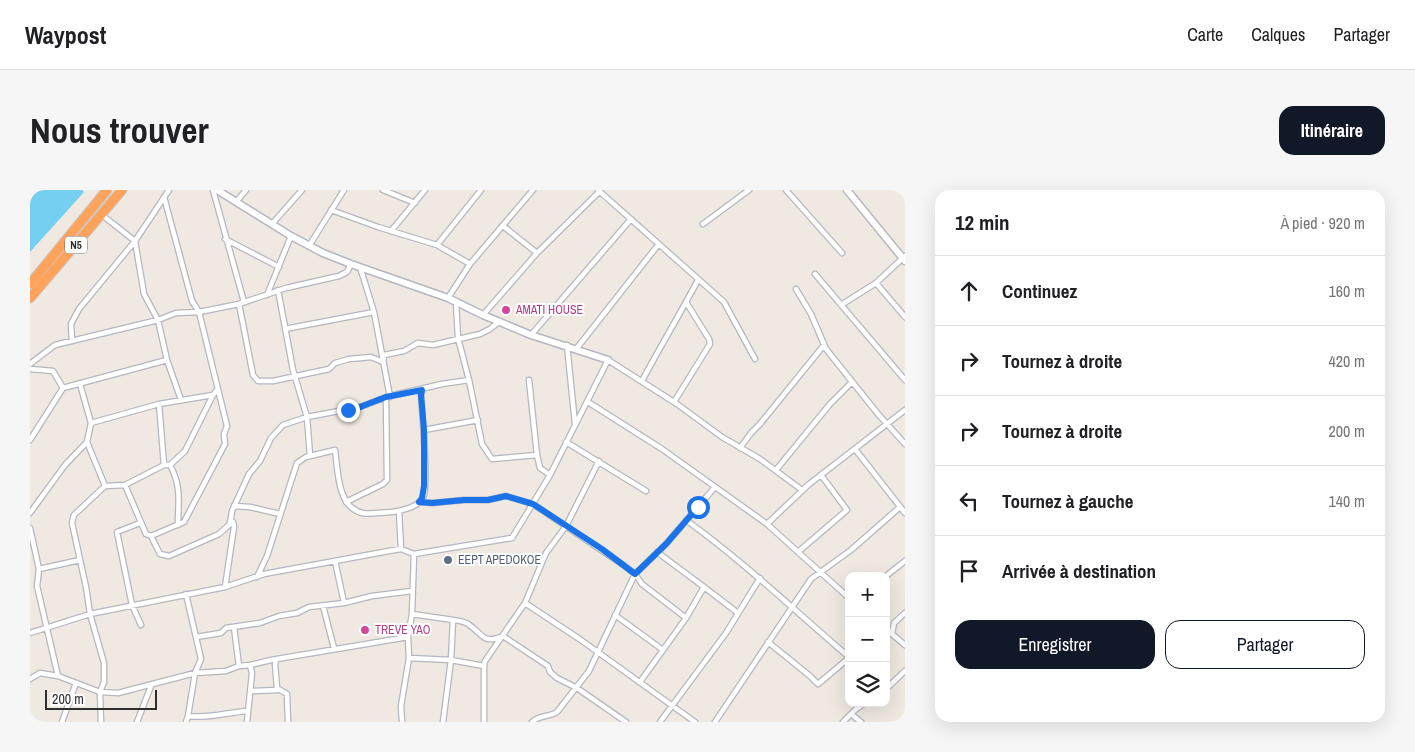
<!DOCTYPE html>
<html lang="fr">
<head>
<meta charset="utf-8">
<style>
	body { margin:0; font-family:"Archivo Narrow",sans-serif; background:#f6f6f6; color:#202124 }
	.controls { position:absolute; right:15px; bottom:15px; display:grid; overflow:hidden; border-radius:10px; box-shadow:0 5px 20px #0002 }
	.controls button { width:45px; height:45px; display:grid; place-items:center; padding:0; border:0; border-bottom:1px solid #e0e0e0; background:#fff; color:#202124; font:25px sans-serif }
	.scale { position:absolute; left:15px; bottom:12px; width:112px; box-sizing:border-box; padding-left:5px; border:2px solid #2e2e2e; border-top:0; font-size:14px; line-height:18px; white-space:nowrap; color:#2e2e2e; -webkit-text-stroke:4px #fff; paint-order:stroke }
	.stop { position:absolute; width:15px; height:15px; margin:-11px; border:4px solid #1a73e8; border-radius:50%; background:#fff }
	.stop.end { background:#1a73e8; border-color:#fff; box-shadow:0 1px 5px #0008 }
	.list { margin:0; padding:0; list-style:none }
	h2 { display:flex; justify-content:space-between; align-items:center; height:65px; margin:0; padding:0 20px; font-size:21px }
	h2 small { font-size:16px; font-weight:400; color:#757577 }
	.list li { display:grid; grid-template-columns:32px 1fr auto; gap:15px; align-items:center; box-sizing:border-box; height:70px; padding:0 20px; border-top:1px solid #e0e0e0 }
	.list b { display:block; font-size:19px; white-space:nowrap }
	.list em { font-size:16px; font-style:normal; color:#757577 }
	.actions { display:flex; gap:10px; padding:15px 20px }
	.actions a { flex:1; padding:11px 0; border:1px solid #111827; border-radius:15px; text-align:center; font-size:18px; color:#111827 }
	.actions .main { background:#111827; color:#fff }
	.icon { flex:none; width:28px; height:28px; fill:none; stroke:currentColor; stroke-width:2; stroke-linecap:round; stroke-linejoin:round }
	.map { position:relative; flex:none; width:875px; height:532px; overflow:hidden; border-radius:15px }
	header { display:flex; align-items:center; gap:30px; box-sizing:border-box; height:70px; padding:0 25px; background:#fff; border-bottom:1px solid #e0e0e0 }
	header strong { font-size:24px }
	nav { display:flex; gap:28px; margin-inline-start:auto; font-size:18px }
	.intro { display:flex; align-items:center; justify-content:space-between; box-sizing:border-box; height:120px; padding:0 30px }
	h1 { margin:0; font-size:35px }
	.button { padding:12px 22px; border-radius:15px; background:#111827; color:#fff; font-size:18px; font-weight:700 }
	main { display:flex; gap:30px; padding:0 30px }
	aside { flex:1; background:#fff; border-radius:15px; box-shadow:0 5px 20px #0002 }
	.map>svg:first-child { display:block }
	.water { fill:#75cff0 }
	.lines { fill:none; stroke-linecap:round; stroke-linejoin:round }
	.street-casing { stroke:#b4b7c1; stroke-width:7 }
	.secondary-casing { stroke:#b4b7c1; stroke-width:9 }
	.highway-casing { stroke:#c9c9c9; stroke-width:11 }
	.street { stroke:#fff; stroke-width:4.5 }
	.secondary { stroke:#fff; stroke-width:6 }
	.highway { stroke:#ffa35c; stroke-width:9 }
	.route { stroke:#1a73e8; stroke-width:6 }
	.hotel-dot { fill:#d1479c; stroke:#fff; stroke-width:2 }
	.service-dot { fill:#5c6f8a; stroke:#fff; stroke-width:2 }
	.labels { text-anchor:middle; stroke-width:4; stroke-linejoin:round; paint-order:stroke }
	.shield { fill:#fff; stroke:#6d6d6d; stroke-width:1 }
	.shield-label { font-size:11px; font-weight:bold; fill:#2e2e2e }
	.hotel-label { font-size:12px; fill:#b23c85; stroke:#fff; text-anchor:start }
	.service-label { font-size:12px; fill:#4e5e75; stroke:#fff; text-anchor:start }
</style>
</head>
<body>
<header>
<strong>Waypost</strong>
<nav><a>Carte</a><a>Calques</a><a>Partager</a></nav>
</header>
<div class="intro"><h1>Nous trouver</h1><a class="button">Itinéraire</a></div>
<main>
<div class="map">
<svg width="875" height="532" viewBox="0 0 875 532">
	<rect width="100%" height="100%" fill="#efe9e1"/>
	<path class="water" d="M0 0H52L54 2 0 62Z"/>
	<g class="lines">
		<defs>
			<path id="street" d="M183 0 214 112
				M353 0 385 13
				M568 0 694 112 725 169
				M756 0 812 63
				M206 12 216 0
				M301 20 348 37 407 55 440 74
				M72 25 105 51 114 104 128 130 137 170 151 210
				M242 34 272 0
				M673 34 719 0
				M473 36 507 63
				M361 41 395 0
				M195 49 249 77
				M407 55 451 0
				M279 56 314 0
				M330 77 344 122
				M785 84 875 190
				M846 93 875 127
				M766 99 781 124 796 159 848 224 875 254
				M248 100 263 180 277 227 280 266
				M237 105 261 46
				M418 108 440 74 503 0
				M426 112 428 148 439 190 452 254 462 269 507 265
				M209 114 223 185 228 191H243L299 179 305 173 319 169 341 167 353 172 354 165 374 161 388 153 403 155 450 144 460 139 470 131
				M811 115 846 93 875 66
				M453 125 507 63 570 1
				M255 139 344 122 360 207
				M501 145 601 29
				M42 151 41 134 49 119 105 51 139 0
				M537 155 545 234
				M547 158 628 55
				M0 174 25 155 128 130 146 123 169 122 209 114 256 98 309 86 317 82 321 74
				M0 179 23 181 33 198 0 250
				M499 190 507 265 510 278 520 285
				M612 191C630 157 650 124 668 90
				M33 198 137 170
				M558 212 632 259 737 334 819 408
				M644 212 680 154 679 149 656 112
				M129 214 134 275
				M61 233 129 214 183 205 187 200
				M394 240 448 230
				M57 252 75 296 95 295 134 275H140C152 298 148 310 148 335
				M536 252 616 301
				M710 258 721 243 730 234 794 155
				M825 259 875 323
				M140 275 155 261 183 205
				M746 280 800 214 822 192
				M95 295 116 344 121 346 130 364 139 366 189 344 200 334 202 321 219 284 230 271 241 248 253 235 277 227 330 217 356 207 412 194 439 190
				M316 312 353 294 357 290 356 207
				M389 312 402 313 434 310H458L476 306 503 314 592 374 605 384 612 394 656 428
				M204 316 220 317 250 324
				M369 321 371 359
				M0 323 35 275 57 252 61 233 50 194
				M656 330C714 372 765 421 819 467
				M110 333 87 342 102 415 111 435
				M737 334 778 295 875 220
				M0 338 9 379 7 396 28 486
				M121 346 154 332 195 254 194 244 197 236 169 122 162 111 134 7
				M768 362 817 320 791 285
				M305 371 314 413
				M9 379 50 370
				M856 386 875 371
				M227 387 237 366 267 273 276 267 305 260C308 280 307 317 332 323 342 325 352 322 362 322 371 321 388 317 393 308 399 297 392 222 391 205L392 200
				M195 397 204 337 203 332 200 331V333
				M674 397 708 423
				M495 413 551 450 665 532
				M293 416 304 458
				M382 424 423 430 421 470 413 532
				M585 425 633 460
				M423 430C428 431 434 431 438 434 453 444 453 455 473 446L518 476 520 482 527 488 547 498 596 532
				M204 437 209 476
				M856 439 875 455
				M0 443 60 424 195 397 234 384 359 361 371 359 384 364 482 348 520 285 578 170 647 214 692 247 730 269 772 300
				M862 444 864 433 875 423
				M166 447 191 443 196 438 230 433 249 426 267 423 279 417 314 413 342 406 382 401
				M738 452 780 486 788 494 819 468
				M379 468 421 470 454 476
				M247 469 245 474 247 498 257 504 258 532
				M0 489 10 483 28 486 70 502 88 503 165 483 196 481 209 476 220 475 241 470 378 447
				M610 492 656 428 674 397 627 362
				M856 499 875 481
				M221 501 248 500
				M821 524 831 532
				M158 526C179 529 198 522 218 521
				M32 532 46 493
				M71 532 70 502 74 492V473L60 424 56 397 42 333 44 325 75 296
				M107 532 121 496
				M156 532 158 526 165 483 171 469 156 404
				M217 532 222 483 220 475
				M372 532 371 516 379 468 378 447 382 424 384 364
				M454 532V476L455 471 495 413 516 363 536 336 569 271
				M502 532C509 525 520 527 527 522L559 481 605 384 636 354 685 297
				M630 532 696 443 730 388
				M685 532 781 389 821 360 870 317
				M813 532 825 520 835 513"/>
			<path id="secondary" d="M187 0 261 46 293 63 321 74 418 108 453 125 501 145 578 170
				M817 0 875 71"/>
			<path id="highway" d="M0 94 77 0
				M0 108 92 0"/>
		</defs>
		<use href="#street" class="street-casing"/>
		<use href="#secondary" class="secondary-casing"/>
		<use href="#highway" class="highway-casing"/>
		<use href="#street" class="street"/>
		<use href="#secondary" class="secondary"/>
		<use href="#highway" class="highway"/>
	</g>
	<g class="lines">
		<path class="route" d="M318 220 330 217 356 207 392 200 391 205 394 240V296L392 308 389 312 402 313 434 310H458L476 306 503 314 572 359 605 384 636 354 668 317"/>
	</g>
	<g class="hotel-dot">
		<circle cx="476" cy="120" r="5"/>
		<circle cx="335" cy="440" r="5"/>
	</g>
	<circle class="service-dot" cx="418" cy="370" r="5"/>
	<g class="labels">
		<rect class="shield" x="35" y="46.5" width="22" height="17" rx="4"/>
		<g class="shield-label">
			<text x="46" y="59">N5</text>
		</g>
		<g class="hotel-label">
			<text x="486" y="124">AMATI HOUSE</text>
			<text x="345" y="444">TREVE YAO</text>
		</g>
		<g class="service-label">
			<text x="428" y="374">EEPT APEDOKOE</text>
		</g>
	</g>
</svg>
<div class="controls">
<button>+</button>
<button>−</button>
<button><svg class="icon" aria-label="layers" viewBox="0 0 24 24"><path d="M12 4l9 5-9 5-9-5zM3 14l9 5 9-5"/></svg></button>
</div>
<div class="scale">200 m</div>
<div class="stop" style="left:668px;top:317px"></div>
<div class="stop end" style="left:318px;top:220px"></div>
</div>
<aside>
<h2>12 min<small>À pied · 920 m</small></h2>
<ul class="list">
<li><svg class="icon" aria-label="ahead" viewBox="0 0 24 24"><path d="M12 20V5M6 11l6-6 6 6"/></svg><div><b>Continuez</b></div><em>160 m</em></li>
<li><svg class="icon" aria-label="right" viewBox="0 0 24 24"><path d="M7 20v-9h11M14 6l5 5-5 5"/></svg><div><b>Tournez à droite</b></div><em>420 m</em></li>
<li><svg class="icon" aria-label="right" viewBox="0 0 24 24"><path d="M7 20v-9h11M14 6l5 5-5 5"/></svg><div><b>Tournez à droite</b></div><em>200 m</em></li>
<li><svg class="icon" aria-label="left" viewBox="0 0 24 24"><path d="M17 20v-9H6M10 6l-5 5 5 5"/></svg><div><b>Tournez à gauche</b></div><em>140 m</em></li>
<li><svg class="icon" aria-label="arrive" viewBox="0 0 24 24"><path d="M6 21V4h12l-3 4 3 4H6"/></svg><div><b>Arrivée à destination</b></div></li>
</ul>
<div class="actions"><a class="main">Enregistrer</a><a>Partager</a></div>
</aside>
</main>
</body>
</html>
